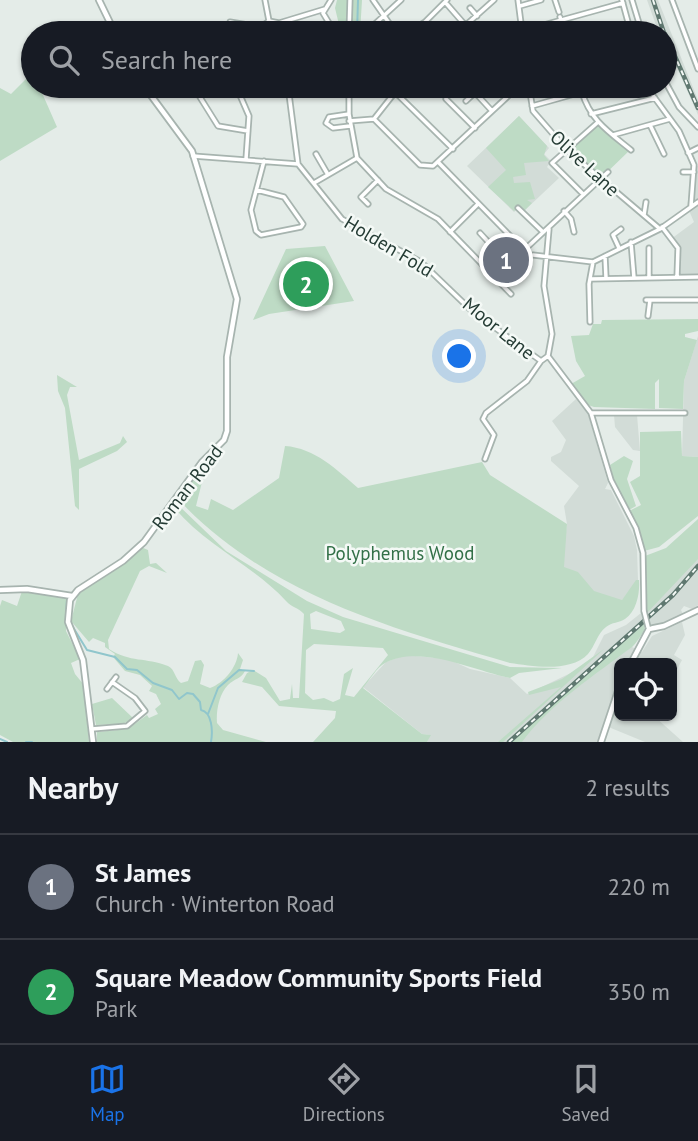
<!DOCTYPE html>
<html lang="en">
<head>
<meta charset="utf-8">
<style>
	body { margin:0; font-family:"PT Sans",sans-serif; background:#20242c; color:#f1f3f6 }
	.controls { position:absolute; right:21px; bottom:21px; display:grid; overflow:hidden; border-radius:10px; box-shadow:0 2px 5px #0004 }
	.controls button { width:63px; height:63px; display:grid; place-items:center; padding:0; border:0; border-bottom:2px solid #363941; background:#171b24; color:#f1f3f6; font:35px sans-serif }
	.you { position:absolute; left:460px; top:357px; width:24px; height:24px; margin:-18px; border:5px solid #fff; border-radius:50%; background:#1a73e8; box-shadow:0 0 0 10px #1a73e833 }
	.badge { display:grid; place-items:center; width:46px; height:46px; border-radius:50%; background:#1a73e8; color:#fff; font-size:23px; font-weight:700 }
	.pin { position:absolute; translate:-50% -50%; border:4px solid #fff; box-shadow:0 2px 7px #0006 }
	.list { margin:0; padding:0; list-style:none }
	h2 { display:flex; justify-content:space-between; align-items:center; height:91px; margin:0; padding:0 28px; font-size:30px }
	h2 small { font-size:23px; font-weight:400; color:#9ea1a6 }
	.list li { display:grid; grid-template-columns:46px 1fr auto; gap:21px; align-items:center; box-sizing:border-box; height:105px; padding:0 28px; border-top:2px solid #363941 }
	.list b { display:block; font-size:26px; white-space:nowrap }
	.list p { margin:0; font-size:23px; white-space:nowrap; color:#9ea1a6 }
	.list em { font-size:23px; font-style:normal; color:#9ea1a6 }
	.icon { flex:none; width:38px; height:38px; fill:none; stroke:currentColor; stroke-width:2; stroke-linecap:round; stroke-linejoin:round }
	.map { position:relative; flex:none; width:698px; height:742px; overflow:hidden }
	.search { position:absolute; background:#171b24; box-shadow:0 2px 5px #0004; left:21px; right:21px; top:21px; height:77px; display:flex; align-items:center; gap:18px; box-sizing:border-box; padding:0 24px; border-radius:38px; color:#9ea1a6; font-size:26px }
	.sheet { height:301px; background:#171b24 }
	nav { display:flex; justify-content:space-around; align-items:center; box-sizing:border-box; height:98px; border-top:2px solid #363941; background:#171b24; font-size:19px; color:#9ea1a6 }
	nav a { display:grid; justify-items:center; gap:4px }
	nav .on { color:#1a73e8 }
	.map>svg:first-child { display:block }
	.built { fill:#d2dcd7 }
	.green { fill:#bedbc5; fill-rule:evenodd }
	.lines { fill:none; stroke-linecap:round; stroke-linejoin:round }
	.stream { stroke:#90c6cc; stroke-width:2 }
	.minor-casing { stroke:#a7b4af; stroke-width:7 }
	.tertiary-casing { stroke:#a7b4af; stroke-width:8 }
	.minor { stroke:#fff; stroke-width:3.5 }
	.tertiary { stroke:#fff; stroke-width:4.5 }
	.rail-casing { stroke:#5f7870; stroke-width:4.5 }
	.rail { stroke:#f4f9f6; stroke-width:2; stroke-dasharray:5; stroke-linecap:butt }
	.minor-bridge-casing { stroke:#a7b4af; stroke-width:7; stroke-linecap:butt }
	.minor-bridge { stroke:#fff; stroke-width:3.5 }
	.labels { text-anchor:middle; stroke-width:5; stroke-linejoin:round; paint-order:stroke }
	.street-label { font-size:19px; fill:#253c35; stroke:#f4f9f6 }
	.park-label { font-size:19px; fill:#327047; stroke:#f4f9f6 }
</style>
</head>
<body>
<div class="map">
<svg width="698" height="742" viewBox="0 0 698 742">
	<rect width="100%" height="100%" fill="#e4ece8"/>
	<path class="built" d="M647 0H658L698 100V115L665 41V33H660L657 28Z
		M519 116 549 148 544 154 551 161 547 167 559 178 524 211 520 207 514 212 467 166Z
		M694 166H698V274H677L678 248 671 239 694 222 687 206Z
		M698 336V457L682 456 684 381Z
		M576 399 588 414 608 483 605 489 611 490 634 536 637 550 638 580 612 613 613 602 558 591 567 524 564 506 579 486 551 461V457L561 452 566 440 552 421Z
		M614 415H637L640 451 633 450 615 427Z
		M698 552V605L692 609 684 606 681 610 683 614 670 622 658 626 650 624 647 611Z
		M641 613 646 628 632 647 642 652 652 636 682 622 685 635 674 655 682 660 672 679V663H619V716H654L683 742H645L606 726 601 742H427L430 735 422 734 363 687 386 662 405 655 448 659 470 669 510 678 527 694 575 671 593 657 604 635 626 625Z"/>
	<path class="green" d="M337 0H362L360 33H341L335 8Z
		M33 72V86H39L57 127 0 161V88L11 94Z
		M519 116 547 146 544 155 549 161 524 163 526 175 513 177 514 183 530 182 535 199 527 200 532 203 524 211 519 206 514 211 488 187 506 170 486 148Z
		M597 123 630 150 599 180 568 150Z
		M325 246 354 301 269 314 253 320 286 249Z
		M698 319V331L685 334V337L697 340 684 381 683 409 659 408V379L655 383V409L594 407 585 404 571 384 585 376 576 361 571 336 589 335 593 324H601L602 320Z
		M57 375 77 387H70L67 395 79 460 120 443 123 436 127 442 117 451 79 469V510L75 506 65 408 58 391Z
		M681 431 682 456 698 457V516L659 547 644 551 629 511 641 505 630 482 640 476V432Z
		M285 446C315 448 337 470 358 488L482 462 490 475 567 524 564 567 578 572 594 591 622 600 636 580H639C640 592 637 611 625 619 619 623 612 622 606 627 597 634 595 646 588 654 570 673 532 666 510 663 389 628 265 593 177 498L194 475 202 482 196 506 208 510 211 499 233 510 279 478Z
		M624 456 633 461 627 479 636 506 629 510 615 485 610 465Z
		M175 502 226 551 307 601 343 617 510 667 562 668 519 673 510 678C472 670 420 644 385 663 377 667 369 681 363 688L422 734 431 735 427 742H313L335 718 336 711 279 706 262 687 242 682 247 673 253 670 266 678 280 701 290 699 292 684 293 698H299L304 614C299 608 291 607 286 601 253 565 204 545 172 505ZM316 611 341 621 345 630 340 633 311 629 310 614ZM314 644 383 648 388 655 354 697 345 695 353 668 344 674 340 699 333 702 324 698 313 700 305 693 306 650Z
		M698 519V559L647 613 645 556 666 548Z
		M141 547 148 550 150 564 156 563 167 573 149 566 140 571 108 640 109 649C131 663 145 657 168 666 175 669 175 679 181 683L188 681 195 661 201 660 204 665 200 684 210 688C224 683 237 667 238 653L243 660 240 669 245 671C240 680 235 678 228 685 219 694 216 711 217 723L223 730 266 742H97V732L128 729 147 715 149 718 158 714 155 709 161 704 156 694 149 691 152 686 140 675 125 671 113 657 115 654 105 647V643L93 638 89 642 71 621 78 594 118 568Z
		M22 591 66 598V631L80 659 71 663 75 674 84 685 89 742H13L0 735V606L2 600 17 606Z
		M644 624 645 630C641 635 636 644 632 647 596 674 550 704 522 742H511Z
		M604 649 503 742H498L561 687 529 695 528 692 562 679Z
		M112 698 133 718 123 724 96 725 92 704Z"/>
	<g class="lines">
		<path class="stream" d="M357 33 358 0
			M66 622 67 599
			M71 624 87 650 115 657 127 669 137 670 153 683 172 690 179 699 187 693 193 694 200 702 201 710C212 712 213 731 211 742
			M208 714 218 688 239 670 254 671
			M0 739 7 742
			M26 742H32"/>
		<defs>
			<path id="minor" d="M265 0 269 21 279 23 325 9
				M373 0 396 33
				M447 0 445 2 466 26
				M518 0 522 31
				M555 0 559 12
				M622 0 631 33
				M632 0 642 33
				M672 0 698 69
				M520 6 541 0
				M470 8 477 16
				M560 17 565 33
				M230 22 261 27 269 21
				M522 31 623 3
				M329 33V23L323 13 331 0
				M349 33 350 0
				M365 33 401 0
				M408 33 425 22 445 2
				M457 33 494 0
				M604 33 629 26
				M665 81 679 107 698 127
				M193 86 218 126 248 131
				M236 86 249 116 246 159
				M349 86V114L357 158 386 189 438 219 511 294
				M469 86 492 111
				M529 86 533 111 567 150 660 229
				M646 86 679 131 694 165 691 206
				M149 92 158 86
				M395 92 453 149
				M582 92C590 120 609 132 631 150
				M289 94 298 164
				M446 99 475 128
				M466 101 482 86
				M532 106 603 86
				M349 114 329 117 326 123 333 128 350 126
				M591 114 655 98
				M374 119 420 165 433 166 519 86
				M349 121 374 119 400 86
				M650 125 664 154
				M613 135 670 119
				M688 153 698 148
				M316 154 327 173
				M193 156 298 164
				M439 163 523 249
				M298 164 342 219 421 262 472 311 541 361
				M683 172H694
				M314 183 357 158
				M257 190 284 197 303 224 301 227 261 235 256 231 251 210 264 161
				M583 194 552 163 597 123
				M368 204 361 197 378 180
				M518 208 543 232
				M564 211 571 219 574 232
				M644 215 646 202
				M662 227 678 248 677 277
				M450 232 478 204
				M480 233 492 246 521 253 608 172
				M631 242 634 278
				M619 248 613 235 621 229
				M649 248V278
				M533 255 593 262
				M605 256 606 278
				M593 262 660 229 698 202
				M590 279 698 277
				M646 300H698
				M648 316 650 300
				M590 322 589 284 593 262
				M548 356 591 413 611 480 636 528 643 553 644 611
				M548 356 552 334 544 286 549 229
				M591 413H685
				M485 459 494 435 483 419 486 413 527 381 541 361 548 356
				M107 689 116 677
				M92 729 127 726 145 711 135 698 112 682"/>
			<path id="tertiary" d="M99 0 115 33
				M0 590 27 589 72 596
				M631 663 649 629 664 626 698 610
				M93 742 83 660 68 622 70 600 78 590 123 561 144 542 202 462 224 440 227 431V357L237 299 192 151 144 86
				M601 742 619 688"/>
		</defs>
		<use href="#minor" class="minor-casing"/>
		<use href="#tertiary" class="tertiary-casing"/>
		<use href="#minor" class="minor"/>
		<use href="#tertiary" class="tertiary"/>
		<defs>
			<path id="rail" d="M653 0 664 33
				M665 34 698 108
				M509 742 673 595 698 566"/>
		</defs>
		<use href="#rail" class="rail-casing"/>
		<use href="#rail" class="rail"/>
		<defs>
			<path id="minor-bridge" d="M644 611 648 627"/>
		</defs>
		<use href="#minor-bridge" class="minor-bridge-casing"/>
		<use href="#minor-bridge" class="minor-bridge"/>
	</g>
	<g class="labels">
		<g class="street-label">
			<text transform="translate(585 163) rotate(43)" y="7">Olive Lane</text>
			<text transform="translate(389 246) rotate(31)" y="7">Holden Fold</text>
			<text transform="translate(499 328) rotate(39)" y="7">Moor Lane</text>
			<text transform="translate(187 487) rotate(-52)" y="7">Roman Road</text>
		</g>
		<g class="park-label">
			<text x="400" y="560">Polyphemus Wood</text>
		</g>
	</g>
</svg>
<div class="controls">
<button><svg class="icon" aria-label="locate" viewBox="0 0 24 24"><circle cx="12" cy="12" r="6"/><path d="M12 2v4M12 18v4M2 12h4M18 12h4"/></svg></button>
</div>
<div class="you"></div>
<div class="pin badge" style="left:506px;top:260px;background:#6b7280">1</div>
<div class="pin badge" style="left:306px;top:284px;background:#2e9e5b">2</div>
<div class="search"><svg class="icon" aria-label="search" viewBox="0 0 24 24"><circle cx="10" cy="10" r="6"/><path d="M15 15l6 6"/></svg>Search here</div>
</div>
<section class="sheet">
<h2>Nearby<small>2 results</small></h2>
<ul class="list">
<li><span class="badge" style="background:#6b7280">1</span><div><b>St James</b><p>Church · Winterton Road</p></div><em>220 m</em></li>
<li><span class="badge" style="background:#2e9e5b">2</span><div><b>Square Meadow Community Sports Field</b><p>Park</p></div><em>350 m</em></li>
</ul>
</section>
<nav>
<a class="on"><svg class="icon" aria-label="map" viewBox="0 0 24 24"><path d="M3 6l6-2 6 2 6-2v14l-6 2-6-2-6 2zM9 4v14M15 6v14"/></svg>Map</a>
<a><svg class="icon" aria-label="directions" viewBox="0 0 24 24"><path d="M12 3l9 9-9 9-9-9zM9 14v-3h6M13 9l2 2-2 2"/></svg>Directions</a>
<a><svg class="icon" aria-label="saved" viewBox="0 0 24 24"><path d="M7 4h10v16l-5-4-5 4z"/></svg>Saved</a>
</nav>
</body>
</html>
